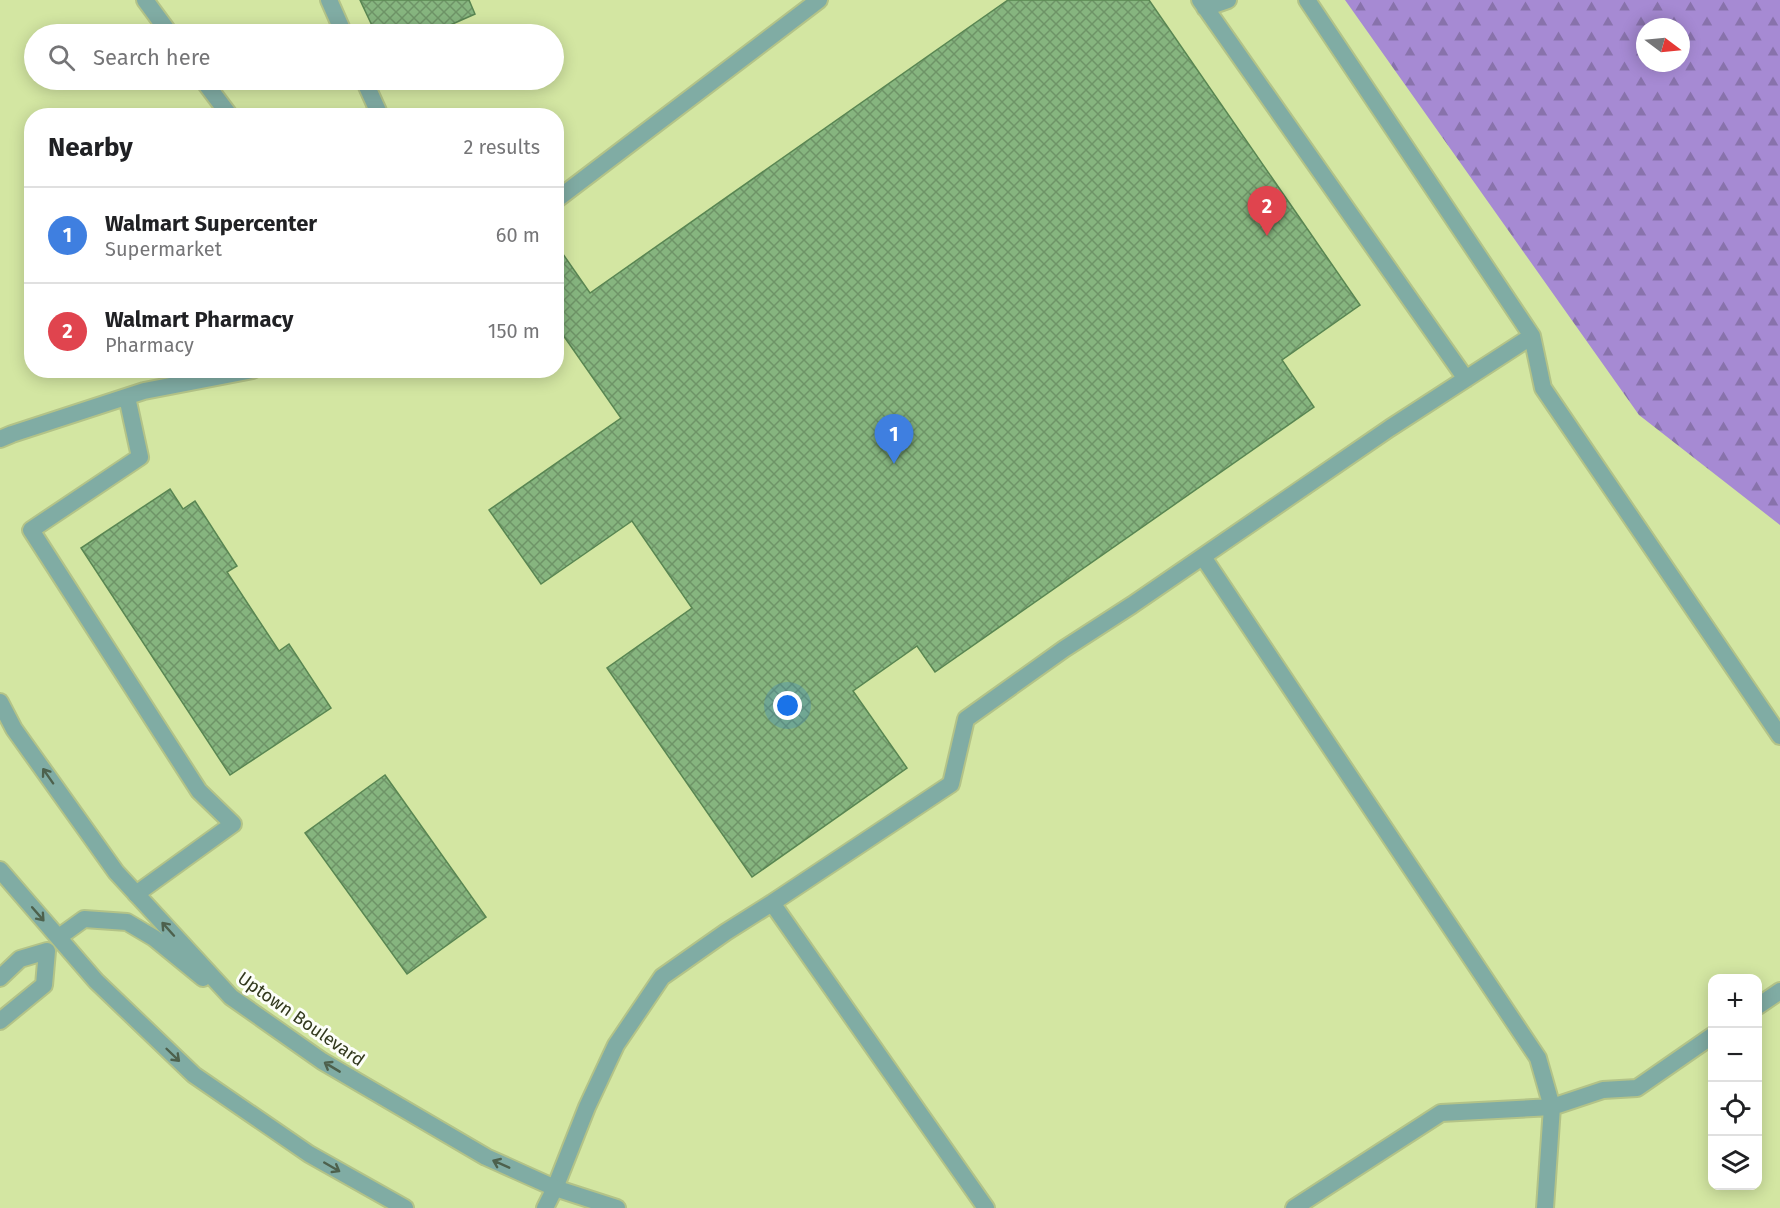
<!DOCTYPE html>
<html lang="en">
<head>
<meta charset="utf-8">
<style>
	body { margin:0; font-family:"Fira Sans",sans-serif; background:#f6f6f6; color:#202124 }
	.controls { position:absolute; right:18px; bottom:18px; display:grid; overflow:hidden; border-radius:12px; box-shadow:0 3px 15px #0003 }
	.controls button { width:54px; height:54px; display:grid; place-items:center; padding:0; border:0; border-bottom:2px solid #e0e0e0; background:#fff; color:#202124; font:30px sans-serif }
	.compass { position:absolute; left:1636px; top:18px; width:54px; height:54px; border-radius:50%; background:#fff; box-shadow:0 3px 15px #0003; rotate:106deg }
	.you { position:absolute; left:788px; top:706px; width:21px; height:21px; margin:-15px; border:4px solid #fff; border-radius:50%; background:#1a73e8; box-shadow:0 0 0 9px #1a73e833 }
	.badge { display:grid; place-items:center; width:39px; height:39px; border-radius:50%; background:#0f766e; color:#fff; font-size:20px; font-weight:700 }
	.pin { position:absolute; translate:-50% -50px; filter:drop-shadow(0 2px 3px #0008) }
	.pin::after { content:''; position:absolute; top:32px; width:21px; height:18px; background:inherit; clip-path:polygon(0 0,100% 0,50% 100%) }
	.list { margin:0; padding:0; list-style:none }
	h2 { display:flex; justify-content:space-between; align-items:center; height:78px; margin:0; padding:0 24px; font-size:26px }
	h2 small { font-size:20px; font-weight:400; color:#757577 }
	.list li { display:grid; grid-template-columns:39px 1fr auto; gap:18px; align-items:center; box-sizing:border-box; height:96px; padding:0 24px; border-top:2px solid #e0e0e0 }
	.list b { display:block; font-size:22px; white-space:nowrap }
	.list p { margin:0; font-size:20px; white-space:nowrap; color:#757577 }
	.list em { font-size:20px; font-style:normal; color:#757577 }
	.icon { flex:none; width:33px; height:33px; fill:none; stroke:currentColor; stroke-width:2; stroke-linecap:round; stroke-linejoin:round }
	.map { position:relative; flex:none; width:1780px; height:1208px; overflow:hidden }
	.search { position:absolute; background:#fff; box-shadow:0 3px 15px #0003; left:24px; top:24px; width:540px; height:66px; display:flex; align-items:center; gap:15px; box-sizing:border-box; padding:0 21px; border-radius:33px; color:#757577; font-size:22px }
	.panel { position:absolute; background:#fff; box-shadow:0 3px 15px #0003; left:24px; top:108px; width:540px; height:270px; border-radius:24px }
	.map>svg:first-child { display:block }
	.forest { fill:url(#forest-firs); fill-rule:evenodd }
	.building { fill:url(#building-cross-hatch); stroke:#598652; stroke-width:1.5 }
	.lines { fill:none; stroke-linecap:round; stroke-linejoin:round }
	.service-casing { stroke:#b3c388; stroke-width:20 }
	.tertiary-casing { stroke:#b3c388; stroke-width:20 }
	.service { stroke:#80aca4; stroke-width:16 }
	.tertiary { stroke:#80aca4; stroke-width:16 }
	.oneway { stroke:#4d614d }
	.labels { text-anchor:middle; stroke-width:6; stroke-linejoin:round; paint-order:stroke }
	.street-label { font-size:18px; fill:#32391e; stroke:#fcfef8 }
</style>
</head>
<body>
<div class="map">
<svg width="1780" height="1208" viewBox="0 0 1780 1208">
	<defs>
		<pattern id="forest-firs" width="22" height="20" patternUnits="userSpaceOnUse" patternTransform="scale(1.5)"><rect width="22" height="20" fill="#a68ad3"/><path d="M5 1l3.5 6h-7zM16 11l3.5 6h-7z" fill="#8872ab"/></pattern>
		<pattern id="building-cross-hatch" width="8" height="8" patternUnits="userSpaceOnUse" patternTransform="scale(1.5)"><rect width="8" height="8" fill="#86b57f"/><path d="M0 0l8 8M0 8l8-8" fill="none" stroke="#6e9467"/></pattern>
	</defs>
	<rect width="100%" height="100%" fill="#d3e6a2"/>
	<path class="forest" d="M1345 0H1780V525L1639 415ZM1645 27H1681V63H1645Z"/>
	<path class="building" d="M360 0H469L475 14 430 34H376Z
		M1008 0H1149L1360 305 1282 360 1314 407 935 672 917 646 853 691 907 768 752 877 607 668 692 608 632 521 541 584 489 510 621 418 556 325V244L590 293Z
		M170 489 183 509 195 501 237 566 227 572 279 651 289 644 331 708 230 775 81 548Z
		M385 775 486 917 407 974 305 833Z"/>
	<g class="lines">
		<defs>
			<path id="service" d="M145 0 170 34
				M329 0 344 34
				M1200 0 1466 379
				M1307 0 1532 336 1543 388 1780 736
				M1205 8 1228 0
				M203 80 230 116
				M364 80 378 111 371 116
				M556 200 819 0
				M127 397 140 457 31 530 199 791 233 824 136 894
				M0 439 12 434 144 391 253 370
				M1203 557 1538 1058 1552 1107 1545 1208
				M772 903 986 1208
				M0 978 20 959 47 951 44 985 0 1021
				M1758 1006 1780 991
				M555 1188 587 1107 616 1045 662 977 726 932 772 903 951 784 966 719 1064 649 1132 605 1390 428 1532 336
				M1294 1208 1441 1113 1552 1107 1603 1090 1637 1088 1712 1036"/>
			<path id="tertiary" d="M0 702 14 729 116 872 231 997 322 1061 486 1157 555 1188 617 1208
				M0 870 96 981 194 1075 309 1154 405 1208
				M59 937 84 919 127 922 154 938 203 978
				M545 1208 555 1188"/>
		</defs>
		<use href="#service" class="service-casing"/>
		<use href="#tertiary" class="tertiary-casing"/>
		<use href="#service" class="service"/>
		<use href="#tertiary" class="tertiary"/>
	</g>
	<defs><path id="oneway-shaft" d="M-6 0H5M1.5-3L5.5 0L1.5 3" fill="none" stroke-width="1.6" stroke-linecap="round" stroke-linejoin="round" transform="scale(1.5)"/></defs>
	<g class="oneway">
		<use href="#oneway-shaft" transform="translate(48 776) rotate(-125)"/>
		<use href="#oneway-shaft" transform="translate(38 914) rotate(49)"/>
		<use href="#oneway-shaft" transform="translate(168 929) rotate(-132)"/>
		<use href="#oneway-shaft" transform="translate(173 1055) rotate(44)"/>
		<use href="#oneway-shaft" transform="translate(332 1067) rotate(-149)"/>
		<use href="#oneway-shaft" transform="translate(501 1164) rotate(-156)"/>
		<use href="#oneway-shaft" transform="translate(332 1167) rotate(30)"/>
	</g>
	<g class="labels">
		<g class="street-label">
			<text transform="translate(301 1019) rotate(35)" y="6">Uptown Boulevard</text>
		</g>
	</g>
</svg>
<div class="controls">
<button>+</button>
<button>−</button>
<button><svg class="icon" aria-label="locate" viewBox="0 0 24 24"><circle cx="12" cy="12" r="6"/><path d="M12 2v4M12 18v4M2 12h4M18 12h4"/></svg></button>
<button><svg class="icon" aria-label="layers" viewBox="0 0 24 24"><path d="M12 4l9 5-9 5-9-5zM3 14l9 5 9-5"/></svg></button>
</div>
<svg class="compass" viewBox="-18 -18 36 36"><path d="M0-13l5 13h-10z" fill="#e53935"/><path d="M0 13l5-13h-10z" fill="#757577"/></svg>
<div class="you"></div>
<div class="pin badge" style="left:894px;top:464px;background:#3f7fe0">1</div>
<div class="pin badge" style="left:1267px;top:236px;background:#e0444e">2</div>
<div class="search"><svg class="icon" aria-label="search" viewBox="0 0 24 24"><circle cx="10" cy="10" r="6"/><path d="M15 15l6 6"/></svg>Search here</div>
<section class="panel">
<h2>Nearby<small>2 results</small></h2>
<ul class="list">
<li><span class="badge" style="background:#3f7fe0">1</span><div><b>Walmart Supercenter</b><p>Supermarket</p></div><em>60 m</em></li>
<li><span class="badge" style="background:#e0444e">2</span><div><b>Walmart Pharmacy</b><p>Pharmacy</p></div><em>150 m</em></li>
</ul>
</section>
</div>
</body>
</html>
